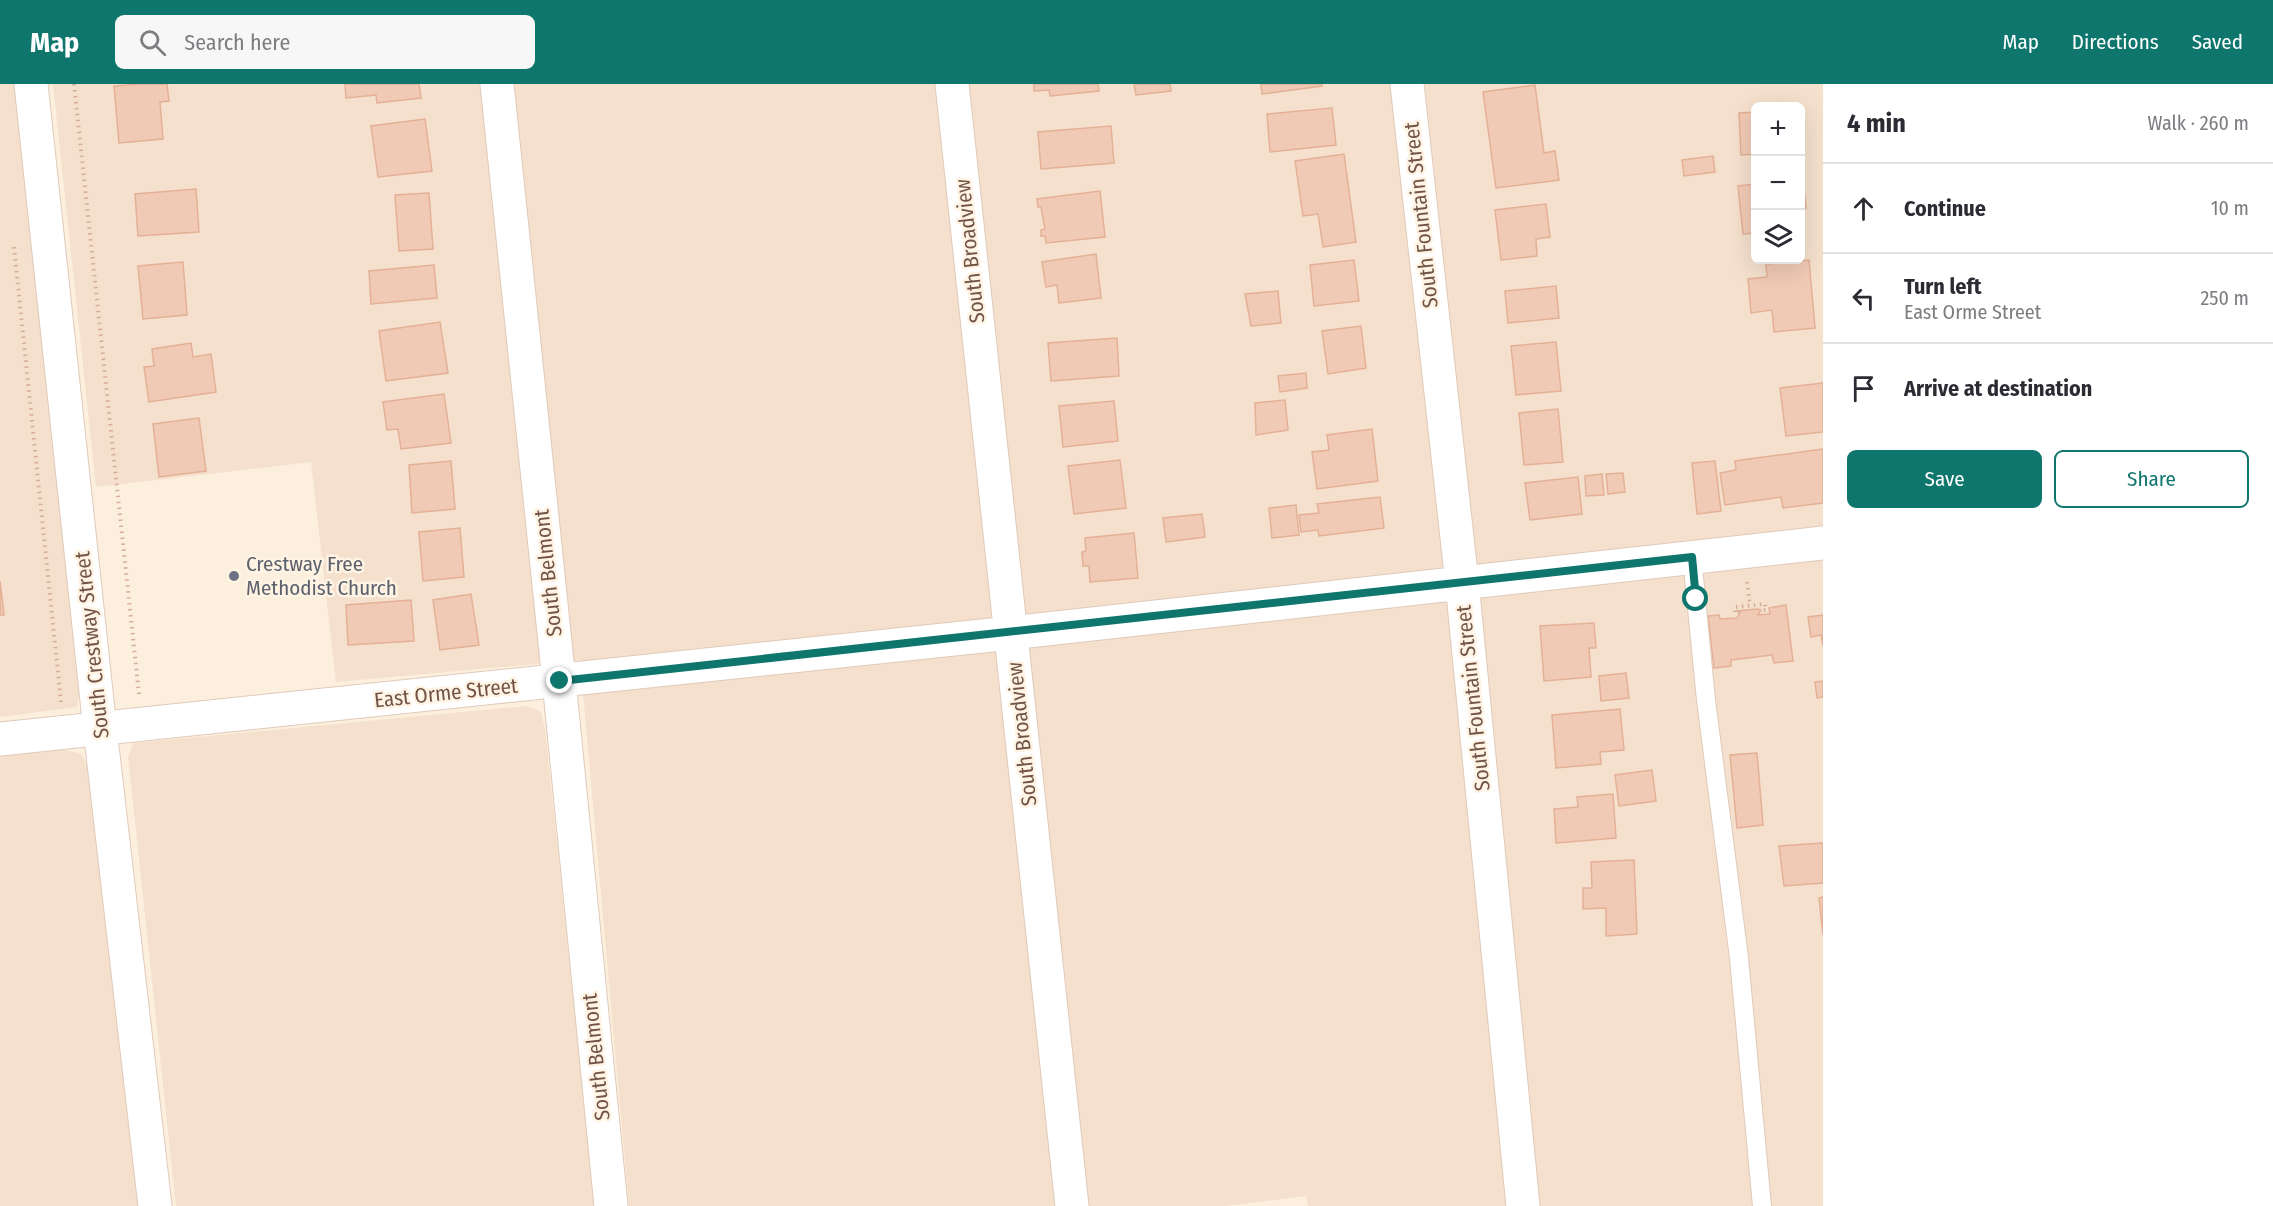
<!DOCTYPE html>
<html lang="en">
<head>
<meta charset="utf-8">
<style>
	body { margin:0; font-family:"Fira Sans Condensed",sans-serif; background:#f7f7f7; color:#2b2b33 }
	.controls { position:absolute; right:18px; top:18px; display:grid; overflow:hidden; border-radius:9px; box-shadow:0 6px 24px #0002 }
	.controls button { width:54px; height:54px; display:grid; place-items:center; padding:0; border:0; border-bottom:2px solid #e1e1e2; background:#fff; color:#2b2b33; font:30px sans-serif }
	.stop { position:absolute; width:18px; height:18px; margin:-14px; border:4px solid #0f766e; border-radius:50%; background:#fff }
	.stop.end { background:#0f766e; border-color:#fff; box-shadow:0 2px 6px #0008 }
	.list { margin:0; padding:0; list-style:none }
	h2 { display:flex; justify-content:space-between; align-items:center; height:78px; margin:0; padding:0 24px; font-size:26px }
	h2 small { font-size:20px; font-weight:400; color:#7c7c81 }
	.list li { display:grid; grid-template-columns:39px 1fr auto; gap:18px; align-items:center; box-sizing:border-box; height:90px; padding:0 24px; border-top:2px solid #e1e1e2 }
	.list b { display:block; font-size:22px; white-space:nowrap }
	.list p { margin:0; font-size:20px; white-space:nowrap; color:#7c7c81 }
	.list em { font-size:20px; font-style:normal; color:#7c7c81 }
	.actions { display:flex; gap:12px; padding:18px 24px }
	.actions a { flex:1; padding:14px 0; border:2px solid #0f766e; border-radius:9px; text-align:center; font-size:21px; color:#0f766e }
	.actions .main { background:#0f766e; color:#fff }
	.icon { flex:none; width:33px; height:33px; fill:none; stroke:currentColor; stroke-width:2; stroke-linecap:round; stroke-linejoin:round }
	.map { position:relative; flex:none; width:1823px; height:1122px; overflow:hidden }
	header { display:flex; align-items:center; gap:36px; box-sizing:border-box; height:84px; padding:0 30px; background:#0f766e; color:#fff }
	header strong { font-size:28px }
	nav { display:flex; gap:33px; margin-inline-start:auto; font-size:21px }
	.search { width:420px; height:54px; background:#f7f7f7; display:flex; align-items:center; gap:15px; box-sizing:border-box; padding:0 21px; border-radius:9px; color:#7c7c81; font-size:22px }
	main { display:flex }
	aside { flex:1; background:#fff }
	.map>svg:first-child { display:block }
	.residential { fill:#f4e0cc; fill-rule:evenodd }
	.building { fill:#f1cab5; stroke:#e4b096; stroke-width:1.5 }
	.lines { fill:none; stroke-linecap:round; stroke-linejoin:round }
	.lane-casing { stroke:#e0caba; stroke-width:20 }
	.street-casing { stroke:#e0caba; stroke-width:35 }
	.path { stroke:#d5ae99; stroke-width:4; stroke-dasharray:1.5 4.5; stroke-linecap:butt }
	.lane { stroke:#fff; stroke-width:18 }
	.street { stroke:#fff; stroke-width:33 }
	.route { stroke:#0f766e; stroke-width:8 }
	.worship-dot { fill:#6b7280; stroke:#fff3e4; stroke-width:2 }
	.labels { text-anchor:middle; stroke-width:5; stroke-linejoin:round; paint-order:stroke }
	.street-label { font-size:21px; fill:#715446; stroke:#fff3e4 }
	.worship-label { font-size:21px; fill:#5b616d; stroke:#fff3e4; text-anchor:start }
</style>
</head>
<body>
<header>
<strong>Map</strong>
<div class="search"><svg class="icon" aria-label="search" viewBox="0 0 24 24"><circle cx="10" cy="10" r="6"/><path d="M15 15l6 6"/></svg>Search here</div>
<nav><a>Map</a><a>Directions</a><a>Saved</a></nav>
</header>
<main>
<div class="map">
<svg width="1823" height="1122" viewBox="0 0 1823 1122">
	<rect width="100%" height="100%" fill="#fcefde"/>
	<path class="residential" d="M0 0H15L80 603 77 623 0 633Z
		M53 0H1823V1122H1308L1306 1112 1225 1122H629L580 576 336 598 311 378 96 403ZM1756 22H1800V176H1756Z
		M527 622 541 628 545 645 595 1122H176L128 672 134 659Z
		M60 665 81 670 88 683 138 1122H0V671Z"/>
	<path class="building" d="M142 0H167L169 17 160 18 163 55 119 59 114 2Z
		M345 0H419L421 14 377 19 376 11 346 14Z
		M1034 0H1098L1099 7 1050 12 1049 6 1034 7Z
		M1134 0H1170L1171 7 1136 11Z
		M1261 0H1322V2L1262 10Z
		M1535 1 1544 69 1555 67 1559 96 1496 104 1483 8Z
		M1332 24 1336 61 1270 68 1267 30Z
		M1756 28V70L1741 71 1739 29Z
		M425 35 432 87 378 93 371 42Z
		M1111 42 1114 79 1041 85 1038 48Z
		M1344 70 1356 158 1323 163 1318 130 1303 132 1295 77Z
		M1713 72 1715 88 1684 92 1682 76Z
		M1800 95H1803L1806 124 1800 125Z
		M1756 100V149L1743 150 1738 102Z
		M196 105 199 148 138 152 135 110Z
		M1100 107 1105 153 1046 159 1045 152H1041V146L1045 145 1041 123H1038L1037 115Z
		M429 109 433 165 399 167 395 111Z
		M1546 120 1550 153 1536 155 1537 172 1501 176 1495 126Z
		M1096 170 1101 214 1059 219 1057 201 1046 203 1042 178Z
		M1354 176 1359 217 1314 222 1310 181Z
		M1809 176 1815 244 1774 248 1772 226 1751 229 1748 195 1767 193 1766 180Z
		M183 178 187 231 143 235 138 182Z
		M434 181 437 214 371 220 369 187Z
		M1556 202 1559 234 1508 239 1505 207Z
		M1278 207 1281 239 1251 242 1245 210Z
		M440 238 448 289 386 297 379 247Z
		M1361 242 1366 284 1328 290 1322 247Z
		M1117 254 1119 292 1051 297 1048 259Z
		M1556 258 1561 307 1516 311 1511 262Z
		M191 259 193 273 211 270 216 308 149 318 144 283 154 282 152 265Z
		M1306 289 1307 304 1280 308 1278 292Z
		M1823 299V348L1786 352 1780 304Z
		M444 310 451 359 401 365 398 345 387 346 383 318Z
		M1285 316 1288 346 1256 351 1255 319Z
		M1114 317 1118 357 1063 363 1059 322Z
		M1558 325 1563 378 1524 381 1519 329Z
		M199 334 206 387 159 393 153 340Z
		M1372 345 1378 397 1317 405 1312 368 1329 366 1327 351Z
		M1823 365V419L1783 424 1781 413 1725 421 1720 389 1736 386 1735 377Z
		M1120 376 1126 424 1074 430 1068 382Z
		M451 377 455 425 412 429 409 381Z
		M1715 377 1721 427 1697 430 1692 379Z
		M1623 389 1625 408 1608 410 1606 390Z
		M1602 390 1604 411 1586 412 1585 392Z
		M1578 393 1582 430 1530 436 1525 399Z
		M1380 413 1384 444 1319 452 1318 446 1301 448 1299 431 1319 429 1317 420Z
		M1296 421 1299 451 1272 454 1269 424Z
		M1202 430 1205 453 1166 458 1163 434Z
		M460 444 464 493 423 497 419 448Z
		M1134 449 1138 494 1090 498 1089 482H1083L1082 468 1086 467 1085 454Z
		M0 497 4 531H0Z
		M471 510 479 561 440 566 433 516Z
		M411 516 414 557 348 561 346 521Z
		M1786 521 1793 577 1774 579 1772 571 1731 576V582L1714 584 1708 532 1719 531 1720 535 1737 534 1740 528 1736 527 1757 525 1761 526 1758 531 1770 530 1769 524Z
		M1823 531V562L1821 551 1811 553 1808 533Z
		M1594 539 1596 564H1589L1591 593 1544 597 1540 542Z
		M1626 589 1629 614 1601 617 1599 592Z
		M1823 597V613L1817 614 1815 598Z
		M1620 625 1624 666 1600 668 1601 680 1556 684 1552 631Z
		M1757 669 1763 741 1737 744 1730 671Z
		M1652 686 1656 717 1619 722 1615 691Z
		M1613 710 1616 754 1556 759 1554 725 1578 723 1577 713Z
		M1823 759V799L1784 802 1779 762Z
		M1634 776 1637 850 1606 852V824L1583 825V804H1592L1591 778Z
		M1823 813V851L1819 814Z"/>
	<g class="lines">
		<defs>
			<path id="lane" d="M1692 473 1706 616 1739 874 1762 1122"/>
			<path id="street" d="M31 0 100 645 155 1122
				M497 0 559 597 611 1122
				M952 0 1072 1122
				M1407 0 1462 499 1523 1122
				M0 655 1011 549 1823 459"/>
		</defs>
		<use href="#lane" class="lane-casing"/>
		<use href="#street" class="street-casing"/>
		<path class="path" d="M74 0 139 610
			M14 163 61 618
			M1747 498 1750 521
			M1740 528 1735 529V523L1765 520 1766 526H1761"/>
		<use href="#lane" class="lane"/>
		<use href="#street" class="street"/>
	</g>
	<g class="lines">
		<path class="route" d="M560 597 1692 473 1696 515"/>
	</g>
	<circle class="worship-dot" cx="234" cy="492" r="6"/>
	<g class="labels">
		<g class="street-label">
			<text transform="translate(1421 131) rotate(-96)" y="7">South Fountain Street</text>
			<text transform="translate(970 167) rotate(-96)" y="7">South Broadview</text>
			<text transform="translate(548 489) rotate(-96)" y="7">South Belmont</text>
			<text transform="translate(92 561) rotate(-96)" y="7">South Crestway Street</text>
			<text transform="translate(446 609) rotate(-6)" y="7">East Orme Street</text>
			<text transform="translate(1473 614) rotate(-96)" y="7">South Fountain Street</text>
			<text transform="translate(1022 650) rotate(-96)" y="7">South Broadview</text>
			<text transform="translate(596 973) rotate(-96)" y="7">South Belmont</text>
		</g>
		<g class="worship-label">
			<text x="246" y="487">Crestway Free<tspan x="246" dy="24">Methodist Church</tspan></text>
		</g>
	</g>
</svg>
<div class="controls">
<button>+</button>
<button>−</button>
<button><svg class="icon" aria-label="layers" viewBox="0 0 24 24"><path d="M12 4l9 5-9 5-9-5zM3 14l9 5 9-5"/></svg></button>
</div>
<div class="stop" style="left:1696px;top:515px"></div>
<div class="stop end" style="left:560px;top:597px"></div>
</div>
<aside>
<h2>4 min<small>Walk · 260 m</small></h2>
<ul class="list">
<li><svg class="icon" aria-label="ahead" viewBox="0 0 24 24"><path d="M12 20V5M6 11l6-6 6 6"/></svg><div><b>Continue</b></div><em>10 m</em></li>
<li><svg class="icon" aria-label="left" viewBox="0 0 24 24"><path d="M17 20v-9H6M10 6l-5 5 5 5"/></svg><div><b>Turn left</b><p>East Orme Street</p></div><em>250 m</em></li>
<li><svg class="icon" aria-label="arrive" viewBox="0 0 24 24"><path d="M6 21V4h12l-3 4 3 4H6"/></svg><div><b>Arrive at destination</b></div></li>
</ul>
<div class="actions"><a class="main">Save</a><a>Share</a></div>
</aside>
</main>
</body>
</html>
